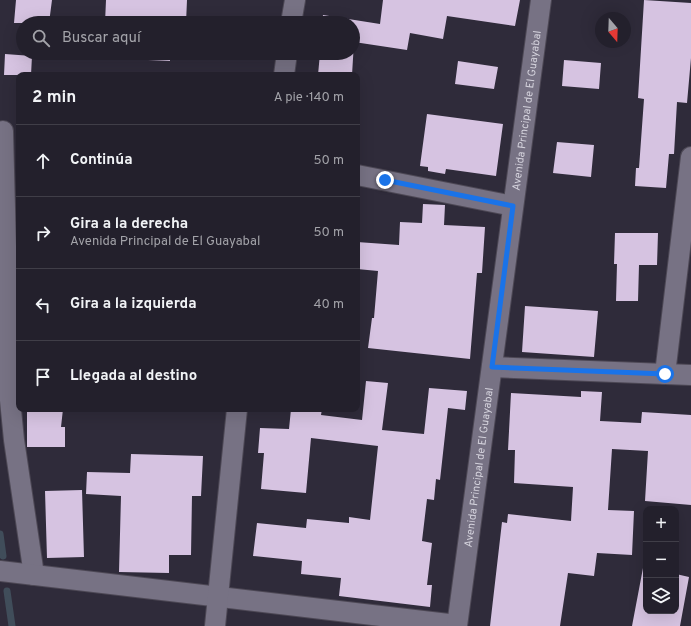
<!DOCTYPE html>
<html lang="es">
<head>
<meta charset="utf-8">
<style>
	body { margin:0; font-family:Overpass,sans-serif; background:#2b2834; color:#f1f3f6 }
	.controls { position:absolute; right:12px; bottom:12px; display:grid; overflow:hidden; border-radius:8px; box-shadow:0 4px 16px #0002 }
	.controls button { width:36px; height:36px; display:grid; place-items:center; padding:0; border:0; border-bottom:1px solid #403e48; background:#23202c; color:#f1f3f6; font:20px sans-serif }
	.compass { position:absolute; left:595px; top:12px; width:36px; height:36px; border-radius:50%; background:#23202c; box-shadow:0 4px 16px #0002; rotate:161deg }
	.stop { position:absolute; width:12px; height:12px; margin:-9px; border:3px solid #1a73e8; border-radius:50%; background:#fff }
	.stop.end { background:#1a73e8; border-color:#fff; box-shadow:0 1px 4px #0008 }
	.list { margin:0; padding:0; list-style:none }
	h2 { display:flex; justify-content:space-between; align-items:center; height:52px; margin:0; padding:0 16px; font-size:17px }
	h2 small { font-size:13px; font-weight:400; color:#a3a3a9 }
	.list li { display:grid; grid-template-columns:26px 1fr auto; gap:12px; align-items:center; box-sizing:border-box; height:72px; padding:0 16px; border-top:1px solid #403e48 }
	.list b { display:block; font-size:15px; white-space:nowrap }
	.list p { margin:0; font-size:13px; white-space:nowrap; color:#a3a3a9 }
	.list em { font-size:13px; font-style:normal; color:#a3a3a9 }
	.icon { flex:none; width:22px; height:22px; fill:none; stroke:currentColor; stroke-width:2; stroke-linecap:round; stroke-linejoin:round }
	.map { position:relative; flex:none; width:691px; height:626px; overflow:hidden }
	.search { position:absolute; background:#23202c; box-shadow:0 4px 16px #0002; left:16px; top:16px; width:344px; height:44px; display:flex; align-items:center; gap:10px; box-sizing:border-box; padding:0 14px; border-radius:22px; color:#a3a3a9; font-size:15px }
	.panel { position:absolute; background:#23202c; box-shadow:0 4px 16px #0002; left:16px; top:72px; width:344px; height:340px; border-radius:8px }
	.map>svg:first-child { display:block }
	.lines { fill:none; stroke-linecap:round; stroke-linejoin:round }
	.stream { stroke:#404d5a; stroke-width:7 }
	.building { fill:#d6c3e1 }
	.street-casing { stroke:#4d4855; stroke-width:22 }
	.street { stroke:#777284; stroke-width:20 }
	.route { stroke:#1a73e8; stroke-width:5 }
	.labels { text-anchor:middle; stroke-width:4; stroke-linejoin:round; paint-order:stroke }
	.street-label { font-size:11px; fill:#d4d2dc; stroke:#17151c }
</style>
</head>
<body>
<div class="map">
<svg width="691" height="626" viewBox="0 0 691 626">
	<rect width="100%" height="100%" fill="#2f2b3a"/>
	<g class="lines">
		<path class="stream" d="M0 534 3 556
			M7 591 12 626"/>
	</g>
	<path class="building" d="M16 0H52L49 23H14Z
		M106 0H187L186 23H105Z
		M383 0H520L515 26 447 16 443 39 410 33 407 50 354 42 352 75H318L320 53H353V23H322L323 15 380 24Z
		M644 0 691 3V58L687 103 677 102 674 154H669L666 188 635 186 636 168H639L644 99 638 98Z
		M104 53H170V61L104 58Z
		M5 54 32 56 31 75H4Z
		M564 60 601 63 599 89 562 86Z
		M458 61 498 67 494 89 455 84Z
		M427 114 503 124 496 176 446 169 445 174 428 171V167L420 166Z
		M557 142 594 145 591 177 553 173Z
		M423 204 445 205 444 225 485 227 482 273H477L470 359 368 348 372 318H374L378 271 357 269V242L399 245 400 222 422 223Z
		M615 233H658L657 265H639L638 301H616L617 264H614Z
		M525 306 598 311 594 357 522 352Z
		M366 381 388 383 382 430 424 434 429 388 467 391 465 410 448 408 440 480 436 479 434 500 427 499 422 541 432 543 427 585H432L430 607 339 596 341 578 301 574 302 561 253 556 257 523 306 528 307 519 349 523V517L370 520 378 446 311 438 306 493 261 489 264 453H258L260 428 289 429 291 409H322L321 415 362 420Z
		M581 391 602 392 600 421 641 423 642 412 691 415V505L645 501 648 451 612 449 608 510 634 511 632 555 597 553 594 576 568 573 560 626H490L502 522 507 523 508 514 571 521 573 487 514 483 515 450H508L511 393 581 397Z
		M27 409H63L61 427H65V447H27Z
		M131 454 203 456 201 496H192L191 555H169V573L119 572 121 496 86 494 87 472 130 473Z
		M82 490 84 557 47 558 45 491Z
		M643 568H646V611H676V574L689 577 680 626H632Z"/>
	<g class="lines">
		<defs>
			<g id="street">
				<path d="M291 23 295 0"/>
				<path d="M284 75 287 53"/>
				<path d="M3 131 10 400 14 440 34 575"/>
				<path d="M357 175 513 206"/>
				<path d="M492 367 691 375"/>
				<path d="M665 374 691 157"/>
				<path d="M0 571 457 625"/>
				<path d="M215 626 237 409"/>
				<path id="s1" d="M457 626 541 0"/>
			</g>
		</defs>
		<use href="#street" class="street-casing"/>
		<use href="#street" class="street"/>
	</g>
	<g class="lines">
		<path class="route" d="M385 180 513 206 492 367 665 374"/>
	</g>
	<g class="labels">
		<g class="street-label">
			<text dy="4" stroke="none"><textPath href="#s1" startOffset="520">Avenida Principal de El Guayabal</textPath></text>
			<text dy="4" stroke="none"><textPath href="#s1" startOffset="160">Avenida Principal de El Guayabal</textPath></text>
		</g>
	</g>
</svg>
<div class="controls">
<button>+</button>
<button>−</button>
<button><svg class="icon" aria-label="layers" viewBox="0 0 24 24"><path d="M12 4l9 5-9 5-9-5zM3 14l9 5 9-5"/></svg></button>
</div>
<svg class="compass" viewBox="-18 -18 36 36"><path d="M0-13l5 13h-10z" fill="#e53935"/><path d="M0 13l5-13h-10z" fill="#a3a3a9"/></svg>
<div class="stop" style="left:665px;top:374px"></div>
<div class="stop end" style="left:385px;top:180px"></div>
<div class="search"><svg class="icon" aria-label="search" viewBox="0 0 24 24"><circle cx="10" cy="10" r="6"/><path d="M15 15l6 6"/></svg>Buscar aquí</div>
<section class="panel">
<h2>2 min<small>A pie · 140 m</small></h2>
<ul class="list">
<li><svg class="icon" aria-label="ahead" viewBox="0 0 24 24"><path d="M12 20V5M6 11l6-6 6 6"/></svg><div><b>Continúa</b></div><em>50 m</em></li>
<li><svg class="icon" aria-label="right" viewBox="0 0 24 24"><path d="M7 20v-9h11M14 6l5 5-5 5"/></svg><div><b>Gira a la derecha</b><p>Avenida Principal de El Guayabal</p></div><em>50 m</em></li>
<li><svg class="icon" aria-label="left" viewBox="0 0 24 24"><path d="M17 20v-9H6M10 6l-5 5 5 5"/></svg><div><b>Gira a la izquierda</b></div><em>40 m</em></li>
<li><svg class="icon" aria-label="arrive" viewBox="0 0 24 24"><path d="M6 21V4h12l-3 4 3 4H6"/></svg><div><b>Llegada al destino</b></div></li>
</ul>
</section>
</div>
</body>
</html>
